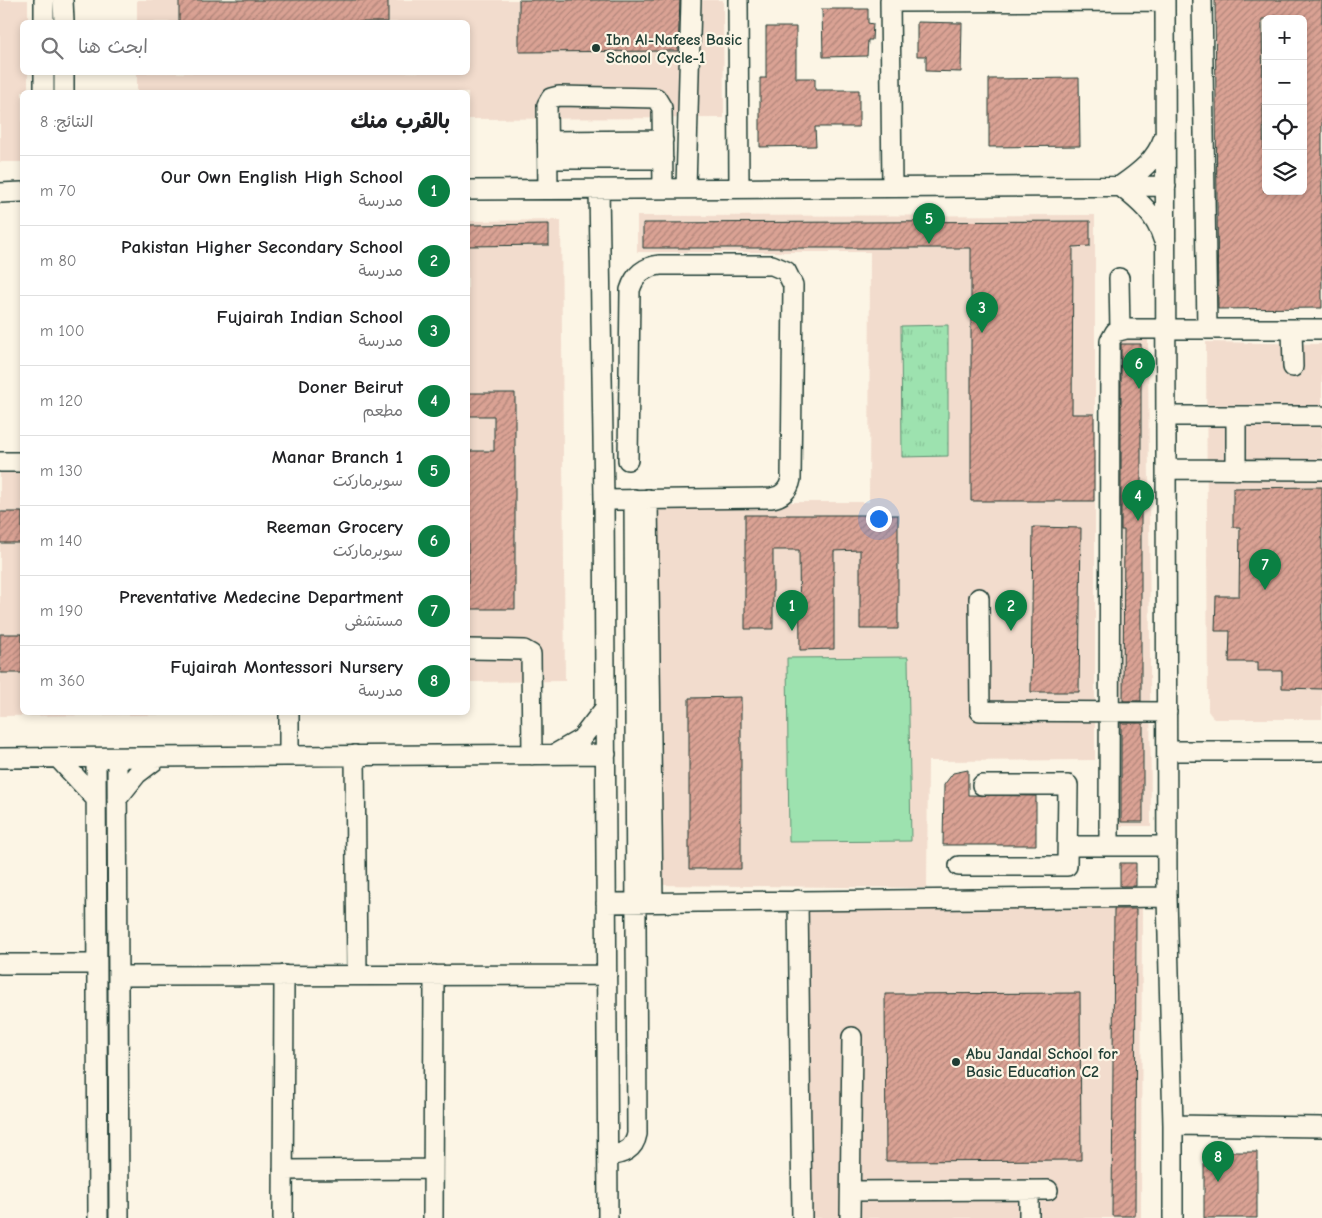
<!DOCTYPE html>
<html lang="ar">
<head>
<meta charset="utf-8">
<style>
	body { margin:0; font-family:"Comic Neue","Playpen Sans Arabic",sans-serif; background:#f6f6f6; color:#202124; direction:rtl }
	.controls { position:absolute; right:15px; top:15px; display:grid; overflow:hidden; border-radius:8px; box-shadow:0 2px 8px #0003 }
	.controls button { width:45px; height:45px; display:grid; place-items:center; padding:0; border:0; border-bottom:1px solid #e0e0e0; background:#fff; color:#202124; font:25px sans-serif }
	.you { position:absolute; left:878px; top:518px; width:18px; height:18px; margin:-12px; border:4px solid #fff; border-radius:50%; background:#1a73e8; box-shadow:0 0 0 8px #1a73e833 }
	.badge { display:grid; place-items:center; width:32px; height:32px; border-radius:50%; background:#0b8043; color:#fff; font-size:16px; font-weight:700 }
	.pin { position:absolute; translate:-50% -41px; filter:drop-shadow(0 1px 2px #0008) }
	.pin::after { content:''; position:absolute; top:26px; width:18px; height:15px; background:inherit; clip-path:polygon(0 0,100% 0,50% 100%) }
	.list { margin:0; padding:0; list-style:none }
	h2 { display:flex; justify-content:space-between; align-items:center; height:65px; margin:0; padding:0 20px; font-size:21px }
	h2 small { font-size:16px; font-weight:400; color:#757577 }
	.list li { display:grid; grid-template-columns:32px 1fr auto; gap:15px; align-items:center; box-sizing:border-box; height:70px; padding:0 20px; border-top:1px solid #e0e0e0 }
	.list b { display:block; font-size:19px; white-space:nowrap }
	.list p { margin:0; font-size:16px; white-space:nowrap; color:#757577 }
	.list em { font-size:16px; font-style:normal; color:#757577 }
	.icon { flex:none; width:28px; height:28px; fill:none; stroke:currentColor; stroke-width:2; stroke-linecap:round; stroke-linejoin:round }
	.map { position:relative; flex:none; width:1322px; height:1218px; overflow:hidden; direction:ltr }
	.search { position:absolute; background:#fff; box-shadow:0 2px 8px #0003; left:20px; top:20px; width:450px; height:55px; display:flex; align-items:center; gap:12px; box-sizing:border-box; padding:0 18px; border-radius:8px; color:#757577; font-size:19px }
	.panel { position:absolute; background:#fff; box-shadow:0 2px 8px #0003; left:20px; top:90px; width:450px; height:625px; border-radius:8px; direction:rtl }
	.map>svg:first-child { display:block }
	.built { fill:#f2dccd }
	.grass { fill:url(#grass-tufts); stroke:#5e9072 }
	.green { fill:#9de2af; stroke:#5e9072 }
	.building { fill:url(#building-hatch); stroke:#1f3d34; fill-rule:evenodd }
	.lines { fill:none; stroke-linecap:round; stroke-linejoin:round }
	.minor-casing { stroke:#1f3d34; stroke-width:22 }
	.minor { stroke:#fcf5e5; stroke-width:19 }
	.poi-dot { fill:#1f3d34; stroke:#fcf5e5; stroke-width:2 }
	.labels { text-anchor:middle; stroke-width:4.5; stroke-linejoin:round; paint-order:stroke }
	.poi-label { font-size:16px; font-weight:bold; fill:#1f3d34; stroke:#fcf5e5; text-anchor:start }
</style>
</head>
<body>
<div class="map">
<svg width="1322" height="1218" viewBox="0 0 1322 1218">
	<defs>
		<pattern id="grass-tufts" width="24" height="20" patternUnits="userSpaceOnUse" patternTransform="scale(1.25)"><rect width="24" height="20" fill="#9de2af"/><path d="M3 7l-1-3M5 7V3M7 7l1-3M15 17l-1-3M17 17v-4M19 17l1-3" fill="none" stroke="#87c397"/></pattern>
		<pattern id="building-hatch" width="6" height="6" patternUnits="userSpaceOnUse" patternTransform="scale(1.25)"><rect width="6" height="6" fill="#daa294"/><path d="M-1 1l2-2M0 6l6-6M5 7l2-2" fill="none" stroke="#b0857a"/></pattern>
	</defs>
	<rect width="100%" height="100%" fill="#fcf5e5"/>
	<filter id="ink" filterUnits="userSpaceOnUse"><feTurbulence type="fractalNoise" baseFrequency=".02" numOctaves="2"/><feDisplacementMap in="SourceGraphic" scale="10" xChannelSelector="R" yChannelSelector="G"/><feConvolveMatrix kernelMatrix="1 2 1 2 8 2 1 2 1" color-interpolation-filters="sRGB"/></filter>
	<g filter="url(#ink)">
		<path class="built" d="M0 0H28V22H22V72L28 73V92H22V162H0Z
			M137 0H723L724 118 468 119V92H137V73L468 72V22H137Z
			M1095 215V760L928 761 927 888 657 885V502H869L870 252H637V216Z
			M561 220 565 681 468 682V221Z
			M1148 332 1151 826H1114L1113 333Z
			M1206 342 1322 344V719H1214L1208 711Z
			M0 470H22V712L252 714 0 716Z
			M1142 899 1141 1218H807L805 907Z"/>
		<path class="grass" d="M948 325V456L902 457 901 326Z"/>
		<path class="green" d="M908 657 911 841 789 842 787 658Z"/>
		<path class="building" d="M179 0H388V22H179Z
			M519 0H680L678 51 519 52Z
			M1215 0H1322V308L1218 309ZM1262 19H1303V191H1264Z
			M822 9H868V23L873 24 872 40H868L867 56 823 57Z
			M917 22 962 23 961 72 926 71V56H917Z
			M766 27H796V78H815V90H859V127H815L816 146 760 147V78H766Z
			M1079 78 1080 146 989 147V79Z
			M1090 221V246L1073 247 1072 414H1094V501H971V248H643V223Z
			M549 224V245L468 246V225Z
			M1121 344H1141V701H1123L1124 530H1121Z
			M468 393H515V609H468V451H494V416H468Z
			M1322 487V689L1282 688V671H1258V662H1229L1230 631H1215L1216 596H1239L1240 527H1233V488Z
			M0 512H22V543H0Z
			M745 515H898V629H860V550L834 551V649L800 650 799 550H773V629H745Z
			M1033 527 1081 528 1079 692H1031Z
			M0 634H22V673H0Z
			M741 697V869H689V698Z
			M1121 723H1143V822H1121Z
			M968 770V795L1036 796V845H943L944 785 953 773Z
			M1120 863H1136V886H1120Z
			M1114 909H1136L1135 1216H1112Z
			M1080 993 1081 1160 886 1161 885 994Z
			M1204 1152H1257V1218H1204Z"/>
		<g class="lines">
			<defs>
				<path id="minor" d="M44 0V22
					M63 0 64 22
					M738 0 739 188
					M890 0 892 187
					M1165 0 1167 897 1173 1125V1218
					M1202 0 1207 329
					M890 2 1165 1
					M44 72V92
					M64 72V92
					M547 141 663 140
					M548 159H663
					M686 188 691 0
					M548 189 547 105 551 98 559 96 656 98 662 108 663 188
					M599 189 604 500 608 1218
					M468 190 1166 186
					M0 193 22 192
					M1163 239C1156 215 1139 201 1120 186 1140 172 1156 160 1164 137
					M1119 278 1120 330
					M1292 329 1293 367
					M1166 416H1322
					M0 462H22
					M1166 469 1322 470
					M1236 470V416
					M648 499 653 902
					M604 500 771 498C782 497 789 490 791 479L793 285 786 271 772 265H660C644 267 635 274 630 290L628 460
					M979 598 980 711 1167 712
					M468 649 524 650 531 654 532 755
					M289 712V756
					M1167 751H1322
					M555 754 581 739 605 708
					M355 755 357 975
					M0 758 606 754
					M58 758 96 799
					M96 759 98 1218
					M117 759 119 1218
					M117 799 137 774 158 758
					M1068 846H1167
					M1109 846 1110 341 1115 332 1126 329H1322
					M959 866H1067L1068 785H982
					M798 900 802 1218
					M606 903 1167 897
					M0 964H97
					M118 976 607 975
					M1173 1125 1322 1127
					M608 1156C623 1154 634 1150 637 1134L634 499
					M283 1170 433 1169
					M1029 1190V1218
					M851 1191 1048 1190
					M283 1218 284 975
					M433 1218 434 975
					M850 1218 852 1037"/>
			</defs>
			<use href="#minor" class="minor-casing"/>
			<use href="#minor" class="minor"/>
		</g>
	</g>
	<g class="poi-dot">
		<circle cx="596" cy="48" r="5"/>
		<circle cx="956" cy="1062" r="5"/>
	</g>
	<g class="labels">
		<g class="poi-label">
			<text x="606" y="45">Ibn Al-Nafees Basic<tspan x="606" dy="18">School Cycle-1</tspan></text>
			<text x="966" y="1059">Abu Jandal School for<tspan x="966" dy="18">Basic Education C2</tspan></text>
		</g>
	</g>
</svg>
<div class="controls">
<button>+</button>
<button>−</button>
<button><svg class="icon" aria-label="locate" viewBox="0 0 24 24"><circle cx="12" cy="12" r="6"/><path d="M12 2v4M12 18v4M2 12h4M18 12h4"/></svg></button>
<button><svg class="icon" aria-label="layers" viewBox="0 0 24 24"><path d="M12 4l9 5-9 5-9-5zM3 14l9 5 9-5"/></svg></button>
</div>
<div class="you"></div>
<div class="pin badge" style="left:792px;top:631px">1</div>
<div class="pin badge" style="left:1011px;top:631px">2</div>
<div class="pin badge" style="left:982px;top:333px">3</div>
<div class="pin badge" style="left:1138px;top:521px">4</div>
<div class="pin badge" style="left:929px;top:244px">5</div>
<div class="pin badge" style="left:1139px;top:389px">6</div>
<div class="pin badge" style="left:1265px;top:590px">7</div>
<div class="pin badge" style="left:1218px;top:1182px">8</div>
<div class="search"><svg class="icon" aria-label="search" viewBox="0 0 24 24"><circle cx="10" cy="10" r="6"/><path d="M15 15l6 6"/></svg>ابحث هنا</div>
<section class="panel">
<h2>بالقرب منك<small>النتائج: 8</small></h2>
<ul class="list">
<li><span class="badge">1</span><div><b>Our Own English High School</b><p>مدرسة</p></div><em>70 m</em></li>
<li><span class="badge">2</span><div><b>Pakistan Higher Secondary School</b><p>مدرسة</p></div><em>80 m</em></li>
<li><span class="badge">3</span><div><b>Fujairah Indian School</b><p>مدرسة</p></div><em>100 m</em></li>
<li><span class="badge">4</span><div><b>Doner Beirut</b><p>مطعم</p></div><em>120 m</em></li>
<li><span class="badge">5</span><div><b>Manar Branch 1</b><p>سوبرماركت</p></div><em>130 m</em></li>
<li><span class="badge">6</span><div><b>Reeman Grocery</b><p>سوبرماركت</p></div><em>140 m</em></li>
<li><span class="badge">7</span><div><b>Preventative Medecine Department</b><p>مستشفى</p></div><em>190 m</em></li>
<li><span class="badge">8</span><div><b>Fujairah Montessori Nursery</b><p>مدرسة</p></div><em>360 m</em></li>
</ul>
</section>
</div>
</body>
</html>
